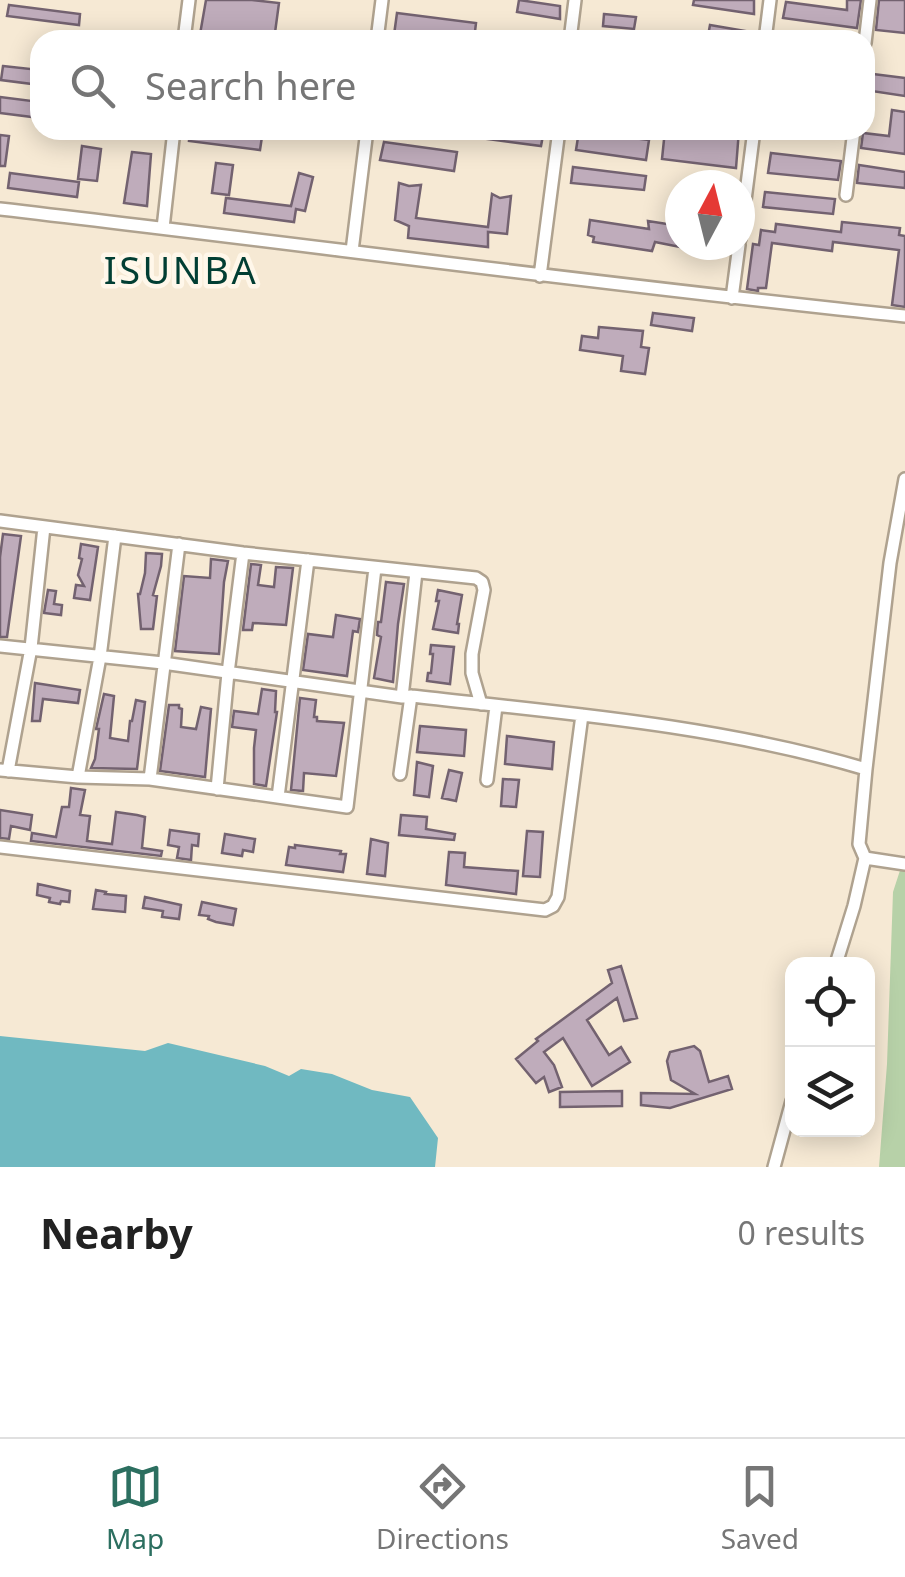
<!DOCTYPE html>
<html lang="en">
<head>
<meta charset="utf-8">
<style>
	body { margin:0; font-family:"Noto Sans",sans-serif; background:#f2f2f2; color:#222 }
	.controls { position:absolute; right:30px; bottom:30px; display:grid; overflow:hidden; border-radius:20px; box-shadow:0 5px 25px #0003 }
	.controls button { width:90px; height:90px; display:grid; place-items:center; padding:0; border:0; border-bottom:2px solid #e0e0e0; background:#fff; color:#222; font:50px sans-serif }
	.compass { position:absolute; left:665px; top:170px; width:90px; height:90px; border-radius:50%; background:#fff; box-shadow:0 5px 25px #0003; rotate:7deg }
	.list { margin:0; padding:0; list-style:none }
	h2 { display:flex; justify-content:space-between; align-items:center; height:130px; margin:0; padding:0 40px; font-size:42px }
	h2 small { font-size:32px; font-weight:400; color:#767676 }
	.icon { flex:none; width:55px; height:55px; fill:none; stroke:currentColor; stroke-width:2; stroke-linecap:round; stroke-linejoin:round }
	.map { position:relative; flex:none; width:905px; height:1167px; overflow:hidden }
	.search { position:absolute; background:#fff; box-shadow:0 5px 25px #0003; left:30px; right:30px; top:30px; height:110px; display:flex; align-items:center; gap:25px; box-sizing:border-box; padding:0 35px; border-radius:30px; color:#767676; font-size:38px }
	.sheet { height:270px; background:#fff }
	nav { display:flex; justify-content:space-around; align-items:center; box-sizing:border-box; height:140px; border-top:2px solid #e0e0e0; background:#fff; font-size:28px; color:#767676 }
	nav a { display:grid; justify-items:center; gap:5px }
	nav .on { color:#2c6f60 }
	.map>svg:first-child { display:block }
	.green { fill:#b7d1a8 }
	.water { fill:#70b9c1 }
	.building { fill:#bfacbb; stroke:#736270; stroke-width:2.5 }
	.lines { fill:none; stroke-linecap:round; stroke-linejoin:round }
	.minor-casing { stroke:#afa28f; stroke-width:16 }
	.minor { stroke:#fff; stroke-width:11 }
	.labels { text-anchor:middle; stroke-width:9; stroke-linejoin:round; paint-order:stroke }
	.quarter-label { font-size:38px; letter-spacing:2.5px; fill:#013e33; stroke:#fff7ea }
</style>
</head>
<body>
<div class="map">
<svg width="905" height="1167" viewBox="0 0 905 1167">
	<rect width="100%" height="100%" fill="#f6e9d4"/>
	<path class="green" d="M905 855V1167H879L887 1064 893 892Z"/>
	<path class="water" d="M0 1036 145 1051 168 1043 265 1066 289 1076 301 1069 332 1074 372 1090 410 1097 438 1138 435 1167H0Z"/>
	<path class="building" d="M206 0H252L279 3 274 40H199Z
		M519 0 560 6V19L517 12Z
		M694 0H754V14L693 5Z
		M847 0H861L857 28 783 18 786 2 847 10Z
		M879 0H905V33L876 30Z
		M9 5 80 14 79 25 7 16Z
		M397 13 476 23 474 40H433L394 35Z
		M604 14 636 17 634 29 603 26Z
		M710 25 751 32 749 40 708 36Z
		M3 66 40 70V85L1 80Z
		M865 73 905 78V96L865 90Z
		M0 97 40 102V118L0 113Z
		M892 110 905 112V154L861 148 863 133 889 136Z
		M190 130H263L260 150 189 141Z
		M457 130H544L541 146 457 135Z
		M665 130H739L736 168 662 159Z
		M579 131 649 140 646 160 576 150Z
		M0 135 9 136 5 166H0Z
		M384 142 457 152 454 171 380 160Z
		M82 146 101 149 97 181 78 179Z
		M132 152 151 154 147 206 124 203Z
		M771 153 841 161 838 180 768 173Z
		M216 163 233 165 229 195 212 193Z
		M859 165 905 172V188L857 183Z
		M573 167 646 176 644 190 571 183Z
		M10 173 79 182 77 197 8 188Z
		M299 173 313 177 305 211 296 209 294 222 224 213 226 198 291 206Z
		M399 183 409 186 421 185 416 218 488 227 492 194 500 198 511 196 507 234 488 232V247L408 238 409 226 395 220Z
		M765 192 835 199 833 214 763 207Z
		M590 220 649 229 648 221 680 226V247L655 242 652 251 593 242 594 237 588 235Z
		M842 222 900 228 899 235 905 236V307L892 305 899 250 833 242 832 251 772 243 766 288H758V291L747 289 753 244 759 245 761 230 775 232 776 224 841 232Z
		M653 313 694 318 692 331 651 325Z
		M599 327 643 331 641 347 649 348 645 374 621 371 623 356 580 350 582 336 598 338Z
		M3 534 21 536 7 637H0V557Z
		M81 544 98 547 90 600 74 598 76 585 84 586 78 575 82 559 79 558Z
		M146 553 162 554 161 566 153 595 157 596 153 629H141L138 594H140L145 573Z
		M211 559 228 561 224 582 219 654 175 651 184 576 210 578Z
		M251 564 261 565 258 585 274 587 276 567 293 568 286 625 253 623 252 630H243Z
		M386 582 404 584 398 624 393 682 374 678 381 637 377 635 378 622H381Z
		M48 590 56 591 54 604 62 605 61 615 44 613Z
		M438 590 462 595 457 624H459L458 633 433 629 439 601H436Z
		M336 615 360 619 358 632 353 631 347 676 303 670 308 634 333 637Z
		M431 645 454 647 450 684 427 681 428 673H431L433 654H430Z
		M35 683 80 690 78 703 43 699 40 721H32Z
		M262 689 276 691 275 712H277L266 786 254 784V748L256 730 232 727 234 711 258 714Z
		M104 694 114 696 110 738 128 741 130 721H132L136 700 145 702 137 769 91 768 95 759 99 729H96Z
		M300 698 316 700 314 717H317V721L344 723 336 776 304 773 303 791 291 790Z
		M169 705H179V708L182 709 181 727 196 729 201 707 211 709 205 777 160 771Z
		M420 726 466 730 464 756 417 752Z
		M507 736 554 742 552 769 505 764Z
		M417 762 433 766 429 797 414 795Z
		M449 770 462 773 456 801 442 798Z
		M503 779 519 780 516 807 501 806Z
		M71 788 85 790 80 815 90 816 87 841 112 844 116 812 137 815 145 817 142 848 162 851 161 856 31 841 32 833 56 837 62 807H69Z
		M0 810 32 815 30 830 11 826 9 839 0 838Z
		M401 815 427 817 426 829 455 834 454 840 399 835Z
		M170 830 199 834 198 846 192 845 191 860 177 858 179 847 168 845Z
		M527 831 543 832 540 877 523 876Z
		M225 834 255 839 253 852 243 850 242 856 222 853Z
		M371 839 388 843 385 876 367 874Z
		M295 845 341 851 340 854H346L343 872 286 865 289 847 295 848Z
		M449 852 465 853 464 867 518 871 516 894 446 885Z
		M38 884 70 891 69 902 61 901 60 904 49 902 50 898 37 895Z
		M96 890 106 892 105 894 126 896 125 912 93 909Z
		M145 897 181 905 179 919 162 917 163 911 143 908Z
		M202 902 236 909 233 925 216 922 208 919 209 916 199 915Z
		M621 966 637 1018 624 1021 617 998 587 1020 609 1055 621 1047 630 1062 592 1086 563 1038 544 1052 554 1065 562 1087 549 1092 544 1077 536 1083 516 1059 538 1041 536 1039 612 983 608 970Z
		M694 1046 700 1051 709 1082 728 1076 732 1089 670 1108 641 1105V1093L695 1094 671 1080 667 1061 670 1052Z
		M622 1091V1106L560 1107V1092Z"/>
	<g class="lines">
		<defs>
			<path id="minor" d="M184 40 189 0
				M377 40 382 0
				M570 40 575 0
				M765 40 770 0
				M865 43 870 0
				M846 195 854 130
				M0 209C302 244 603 285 905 316
				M163 228 174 130
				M740 239 754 130
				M352 251 367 130
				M540 276 559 130
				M732 298 739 245
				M905 479 890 563 866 769 859 844 865 858 905 864
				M0 521 243 553 476 578 482 582 484 590 472 654V673L481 704
				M0 646 163 663 402 697 411 696C564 713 718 725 866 769
				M402 697 416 572
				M0 770 78 777 150 779 347 807 375 568
				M8 771 31 648 44 527
				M400 774 411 696
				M78 777 100 657 115 536
				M150 779 179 544
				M487 780 496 706
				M217 789 228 673 243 553
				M278 797 308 560
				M0 847 545 910 553 906 558 897 582 715
				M836 964 854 906 865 858
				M774 1167 792 1101"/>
		</defs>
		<use href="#minor" class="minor-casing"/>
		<use href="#minor" class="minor"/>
	</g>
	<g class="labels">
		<g class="quarter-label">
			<text x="181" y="284">ISUNBA</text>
		</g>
	</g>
</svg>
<div class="controls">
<button><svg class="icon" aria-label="locate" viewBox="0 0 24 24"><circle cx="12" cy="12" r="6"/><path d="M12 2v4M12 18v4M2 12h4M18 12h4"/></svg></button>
<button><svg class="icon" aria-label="layers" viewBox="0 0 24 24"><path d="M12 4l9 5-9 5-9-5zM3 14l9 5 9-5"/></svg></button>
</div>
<svg class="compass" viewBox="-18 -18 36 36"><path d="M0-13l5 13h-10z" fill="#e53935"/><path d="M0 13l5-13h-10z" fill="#767676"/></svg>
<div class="search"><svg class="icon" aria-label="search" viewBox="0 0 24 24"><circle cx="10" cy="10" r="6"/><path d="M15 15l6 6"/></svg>Search here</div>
</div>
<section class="sheet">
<h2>Nearby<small>0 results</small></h2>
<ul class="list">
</ul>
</section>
<nav>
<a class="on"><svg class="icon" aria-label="map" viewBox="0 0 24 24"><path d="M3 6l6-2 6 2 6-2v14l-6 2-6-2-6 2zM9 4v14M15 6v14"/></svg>Map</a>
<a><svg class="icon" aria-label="directions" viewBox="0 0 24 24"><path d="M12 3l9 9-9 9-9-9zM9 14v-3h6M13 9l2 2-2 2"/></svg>Directions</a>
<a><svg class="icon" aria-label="saved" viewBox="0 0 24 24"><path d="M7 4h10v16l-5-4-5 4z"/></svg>Saved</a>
</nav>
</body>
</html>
